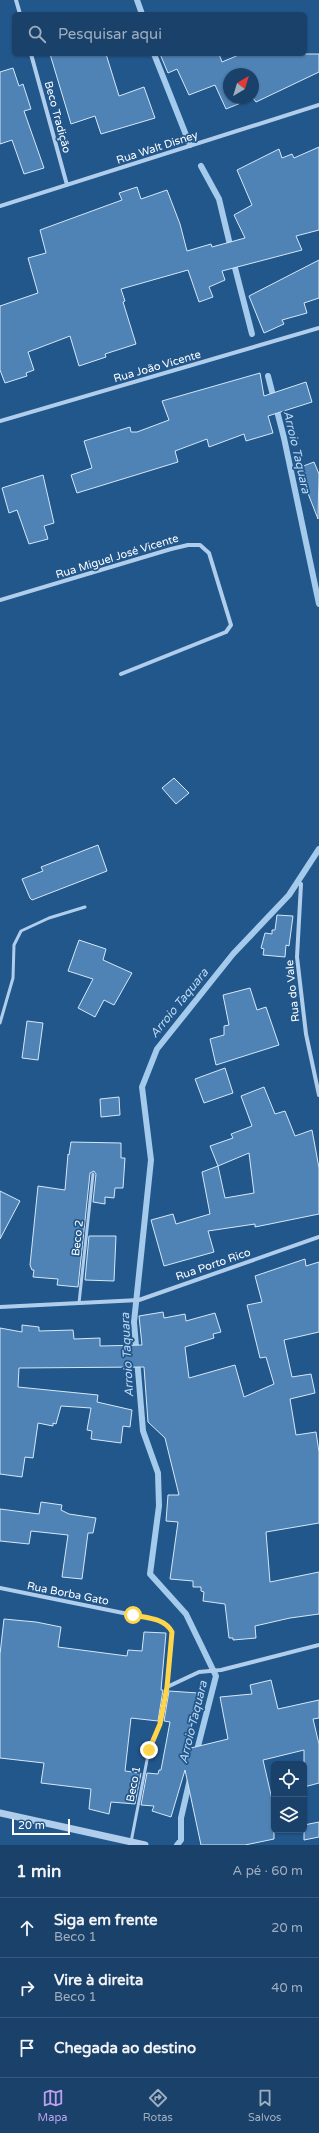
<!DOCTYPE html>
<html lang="pt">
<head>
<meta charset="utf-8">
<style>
	body { margin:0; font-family:"Varela Round",sans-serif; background:#23486f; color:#f1f3f6 }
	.controls { position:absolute; right:12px; bottom:12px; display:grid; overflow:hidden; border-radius:6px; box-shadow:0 1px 3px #0004 }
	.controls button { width:36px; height:36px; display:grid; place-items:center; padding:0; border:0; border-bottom:1px solid #385a7d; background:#1a4169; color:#f1f3f6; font:20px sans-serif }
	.compass { position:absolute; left:223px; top:68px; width:36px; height:36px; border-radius:50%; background:#1a4169; box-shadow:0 1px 3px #0004; rotate:38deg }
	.scale { position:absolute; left:12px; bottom:10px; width:58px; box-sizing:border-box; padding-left:4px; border:2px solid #fff; border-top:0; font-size:11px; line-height:14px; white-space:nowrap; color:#fff; -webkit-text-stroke:3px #22578c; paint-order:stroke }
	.stop { position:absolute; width:12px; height:12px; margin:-9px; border:3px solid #ffd54a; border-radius:50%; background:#fff }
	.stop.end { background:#ffd54a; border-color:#fff; box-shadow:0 1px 4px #0008 }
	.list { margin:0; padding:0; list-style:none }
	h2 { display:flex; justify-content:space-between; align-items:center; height:52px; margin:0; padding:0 16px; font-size:17px }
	h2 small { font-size:13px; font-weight:400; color:#9fafc0 }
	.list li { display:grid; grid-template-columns:26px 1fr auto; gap:12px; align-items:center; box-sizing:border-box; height:60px; padding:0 16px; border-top:1px solid #385a7d }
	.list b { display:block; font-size:15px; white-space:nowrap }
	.list p { margin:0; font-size:13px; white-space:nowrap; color:#9fafc0 }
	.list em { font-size:13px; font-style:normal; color:#9fafc0 }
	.icon { flex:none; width:22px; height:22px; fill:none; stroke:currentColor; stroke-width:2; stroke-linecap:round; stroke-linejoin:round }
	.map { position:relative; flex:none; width:319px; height:1845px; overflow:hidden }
	.search { position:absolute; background:#1a4169; box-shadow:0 1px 3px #0004; left:12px; right:12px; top:12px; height:44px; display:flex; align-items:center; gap:10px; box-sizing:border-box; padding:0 14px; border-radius:6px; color:#9fafc0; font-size:15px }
	.sheet { height:232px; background:#1a4169 }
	nav { display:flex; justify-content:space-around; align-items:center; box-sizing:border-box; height:56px; border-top:1px solid #385a7d; background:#1a4169; font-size:11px; color:#9fafc0 }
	nav a { display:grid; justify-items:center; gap:2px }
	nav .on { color:#bca0f2 }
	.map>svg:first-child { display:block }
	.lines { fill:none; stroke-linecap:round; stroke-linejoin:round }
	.stream { stroke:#a4caec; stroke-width:6 }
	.building { fill:#4f83b5; stroke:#d5e7f8 }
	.service { stroke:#b0ceeb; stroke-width:3 }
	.minor { stroke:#b0ceeb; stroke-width:4 }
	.tertiary { stroke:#b0ceeb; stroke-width:7 }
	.route { stroke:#ffd54a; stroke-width:5 }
	.labels { text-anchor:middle; stroke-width:3.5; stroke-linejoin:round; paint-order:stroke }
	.street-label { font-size:11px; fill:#fff; stroke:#22578c }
	.water-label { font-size:12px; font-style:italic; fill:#bcd8f2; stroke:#22578c }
</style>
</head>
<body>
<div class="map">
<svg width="319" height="1845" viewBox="0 0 319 1845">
	<rect width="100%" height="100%" fill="#22578c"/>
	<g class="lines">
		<path class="stream" d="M137 0 142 14
			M154 54 190 145
			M201 166 219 199 231 249
			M233 260 252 334
			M268 376 284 438 319 604
			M196 1754 216 1676 186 1614 150 1574 159 1506 158 1473 143 1431 134 1322 151 1160 142 1087 157 1049 233 954 289 895 319 849
			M177 1845 181 1840V1818L190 1779"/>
	</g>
	<path class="building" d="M50 54H106L119 96 144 87 155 118 101 134 95 116 71 124Z
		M160 54H219L222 62 241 54H319V72L256 102 253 98V74H229V98H253L226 109 215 85 189 95 177 69 168 73Z
		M13 68 19 86 23 84 31 109 24 111 44 168 24 174 12 140 0 144V72Z
		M319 147V230L296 236 302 250 222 271 225 280 209 287 213 297 199 302 188 270 121 289 125 301 123 302 136 344 105 354 106 357 79 366 70 336 28 352 34 370 26 373 27 376 5 383 0 370V306L38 293 28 258 46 253 40 230 122 200 119 193 137 187 141 199 167 190 180 224 187 251 211 244 212 247 245 238 234 215 252 205 237 170 279 149 282 158 292 154 294 158Z
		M319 260V298L304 303 307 313 282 320 284 324 264 333 249 296Z
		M260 373 264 396 306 382 312 402 268 416 273 433 246 441 244 434 209 447 207 439 175 451 178 462 77 493 71 475 92 468 84 441 130 427 131 432H137L169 420 162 401Z
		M314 462 319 474 318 519 298 468Z
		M43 475 54 523 44 526 48 539 29 544 17 510 9 513 2 488Z
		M174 778 189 793 176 804 162 788Z
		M98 845 107 871 32 900 30 898 22 879 43 871 41 867Z
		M277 915 293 916 289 946 286 945 285 957 263 955 264 949 261 948 265 933 272 934V930H275Z
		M79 940 106 949 103 960 132 973 114 1005 104 1000 95 1017 78 1008 93 979 68 971Z
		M250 988 257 1010 266 1007 279 1045 216 1065 210 1039 224 1035V1026L229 1025 223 995Z
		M27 1021 43 1023 38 1060 22 1058Z
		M225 1068 233 1093 204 1103 195 1079Z
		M264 1087 275 1114 285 1111 295 1136 312 1130 319 1168V1214L255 1227V1224L208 1231 214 1252 164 1266 151 1220 173 1214 176 1224 210 1214 202 1172 218 1166 225 1198 254 1193 249 1153 218 1166 210 1146 233 1138 231 1134 252 1126 241 1096Z
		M119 1097 120 1115 101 1117 100 1099Z
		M71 1142 121 1143V1158H125L123 1188H115L114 1198 105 1197V1204L93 1202 96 1174 94 1171 90 1173 78 1287 57 1285 58 1279 33 1277 34 1270H32L30 1265 38 1186 65 1190 68 1154 69 1155Z
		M0 1191 20 1201 0 1239Z
		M89 1236H116L114 1281 85 1280Z
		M305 1259 306 1266 319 1262V1332L284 1340 292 1377 311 1374 315 1393 290 1399 296 1435 316 1432 319 1452V1523L266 1532 270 1582 319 1572V1614L290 1618 255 1626 256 1638 233 1640V1638H229L225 1604 203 1601 204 1592 201 1591V1587H193V1581L170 1579 178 1522 166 1521 168 1495H179L165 1438 148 1422 144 1367 19 1368 18 1387 98 1395 97 1402 132 1410 130 1427 123 1426 121 1443 91 1439 92 1431 87 1430 91 1408 61 1406 56 1424 53 1423V1426L38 1423 33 1458 25 1457 22 1477 0 1474V1328L22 1332V1325L39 1327V1331L73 1330 74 1339 100 1338V1346L142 1345 139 1316 163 1312 164 1318 185 1314 186 1321 215 1313 221 1332 213 1334 214 1338 185 1347 189 1378 235 1365 244 1397 274 1384 266 1357 260 1358 247 1305 262 1302 255 1276Z
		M41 1502 62 1505 61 1510 69 1514 96 1518 93 1533H88L82 1579 62 1577 68 1535 31 1531 29 1544 0 1541V1509L39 1514Z
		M4 1619 36 1622 61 1627 58 1647 127 1656 128 1650 142 1651 144 1632 166 1633 161 1690H163L158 1721 131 1718 125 1771 141 1773 135 1804 111 1802 109 1814 89 1809 91 1789 41 1783 44 1763 0 1758V1654Z
		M271 1680 278 1709 319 1700V1718L313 1719 319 1744V1783L304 1787V1750L263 1760 274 1808V1839L245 1845H201L185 1770 171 1817 152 1811 154 1806 141 1805 147 1773 158 1774 159 1770H161L170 1722 164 1721 169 1691 198 1693 187 1749 228 1739 220 1697 252 1694 250 1685Z
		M319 1822V1837L304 1840V1825Z"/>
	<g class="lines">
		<path class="service" d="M0 1023 13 978 14 945 21 931 49 918 85 907
			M79 1303 93 1174
			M131 1842 149 1750 160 1724 167 1687 172 1632C165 1618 147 1618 133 1615"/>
		<path class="minor" d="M16 0 20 14
			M31 54 67 185
			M0 206 319 105
			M0 421 319 328
			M0 600 171 549 188 545H200L209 553 231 625 226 632 121 674
			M301 884 297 957 306 1034 319 1095
			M0 1307 139 1300 319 1237
			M0 1588 133 1615
			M167 1687 199 1672 221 1670 319 1645"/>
		<path class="tertiary" d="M0 1813 145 1845"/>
	</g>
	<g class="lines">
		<path class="route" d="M133 1615C147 1618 165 1618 172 1632L167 1687 160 1724 149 1750"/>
	</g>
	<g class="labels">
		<g class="street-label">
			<text transform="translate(58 117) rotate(75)" y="4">Beco Tradição</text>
			<text transform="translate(157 147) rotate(-18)" y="4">Rua Walt Disney</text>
			<text transform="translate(157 366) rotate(-16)" y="4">Rua João Vicente</text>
			<text transform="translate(117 556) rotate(-17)" y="4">Rua Miguel José Vicente</text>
			<text transform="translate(292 991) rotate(-96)" y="4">Rua do Vale</text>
			<text transform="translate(77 1238) rotate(-84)" y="4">Beco 2</text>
			<text transform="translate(213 1264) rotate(-19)" y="4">Rua Porto Rico</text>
			<text transform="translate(68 1593) rotate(11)" y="4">Rua Borba Gato</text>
			<text transform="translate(133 1784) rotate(-79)" y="4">Beco 1</text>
		</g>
		<g class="water-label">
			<text transform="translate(297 452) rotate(77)" y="4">Arroio Taquara</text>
			<text transform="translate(179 1003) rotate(-51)" y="4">Arroio Taquara</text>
			<text transform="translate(127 1355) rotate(-93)" y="4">Arroio Taquara</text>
			<text transform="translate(193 1722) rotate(-76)" y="4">Arroio Taquara</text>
		</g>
	</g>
</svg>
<div class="controls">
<button><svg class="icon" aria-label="locate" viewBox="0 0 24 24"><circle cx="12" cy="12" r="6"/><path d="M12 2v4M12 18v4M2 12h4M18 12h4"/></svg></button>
<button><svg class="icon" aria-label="layers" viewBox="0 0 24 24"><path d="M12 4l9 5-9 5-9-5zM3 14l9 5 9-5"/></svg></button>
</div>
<svg class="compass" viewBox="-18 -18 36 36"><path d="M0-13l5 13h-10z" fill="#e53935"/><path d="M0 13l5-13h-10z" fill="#9fafc0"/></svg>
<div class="scale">20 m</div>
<div class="stop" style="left:133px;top:1615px"></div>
<div class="stop end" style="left:149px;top:1750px"></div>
<div class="search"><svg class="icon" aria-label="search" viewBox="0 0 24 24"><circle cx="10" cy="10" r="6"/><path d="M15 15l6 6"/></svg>Pesquisar aqui</div>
</div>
<section class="sheet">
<h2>1 min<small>A pé · 60 m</small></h2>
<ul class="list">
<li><svg class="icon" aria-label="ahead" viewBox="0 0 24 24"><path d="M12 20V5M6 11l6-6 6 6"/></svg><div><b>Siga em frente</b><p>Beco 1</p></div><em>20 m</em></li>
<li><svg class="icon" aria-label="right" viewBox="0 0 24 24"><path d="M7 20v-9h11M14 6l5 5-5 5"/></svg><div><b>Vire à direita</b><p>Beco 1</p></div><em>40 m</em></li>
<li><svg class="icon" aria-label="arrive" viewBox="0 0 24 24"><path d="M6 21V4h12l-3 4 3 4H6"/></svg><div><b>Chegada ao destino</b></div></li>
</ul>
</section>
<nav>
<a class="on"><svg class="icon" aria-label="map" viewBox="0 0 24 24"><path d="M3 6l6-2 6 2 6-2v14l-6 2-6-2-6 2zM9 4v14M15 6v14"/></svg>Mapa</a>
<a><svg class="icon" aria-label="directions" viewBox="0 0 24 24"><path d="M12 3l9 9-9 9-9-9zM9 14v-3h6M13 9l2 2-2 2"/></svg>Rotas</a>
<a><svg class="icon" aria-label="saved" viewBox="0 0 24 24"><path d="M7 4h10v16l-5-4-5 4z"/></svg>Salvos</a>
</nav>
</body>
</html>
